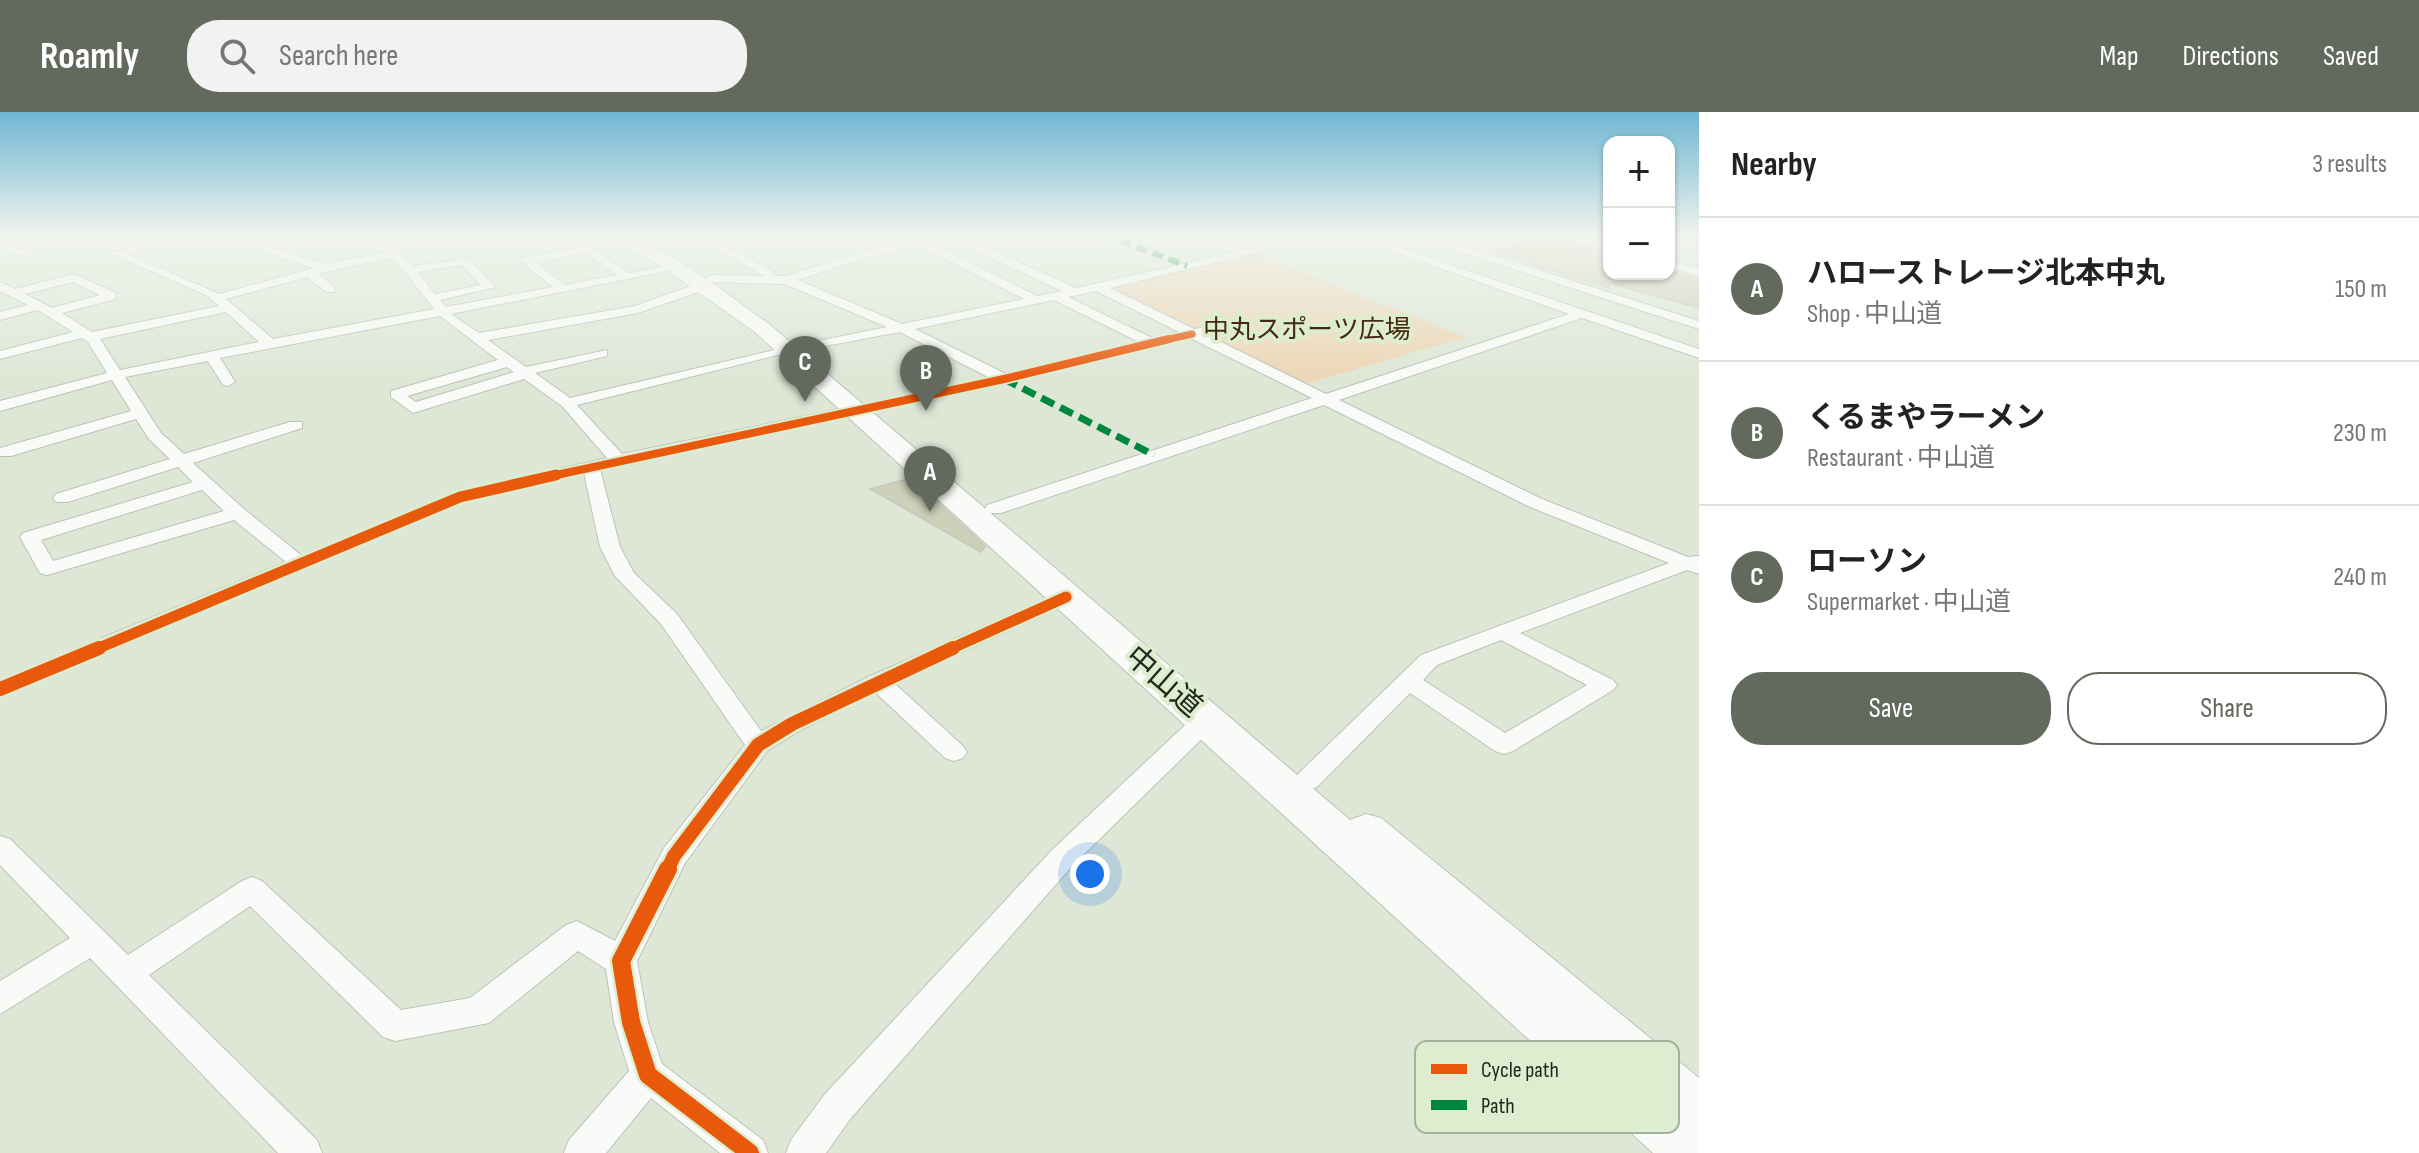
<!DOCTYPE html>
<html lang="en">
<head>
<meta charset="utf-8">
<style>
	body { margin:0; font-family:"Sofia Sans Condensed","Noto Sans JP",sans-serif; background:#f2f2f2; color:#222 }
	.controls { position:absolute; right:24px; top:24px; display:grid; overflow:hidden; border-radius:16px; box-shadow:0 2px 6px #0004 }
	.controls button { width:72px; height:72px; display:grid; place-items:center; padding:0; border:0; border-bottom:2px solid #e0e0e0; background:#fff; color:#222; font:40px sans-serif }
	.you { position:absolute; left:1090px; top:762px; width:28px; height:28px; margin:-20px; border:6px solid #fff; border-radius:50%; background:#1a73e8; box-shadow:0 0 0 12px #1a73e833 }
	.badge { display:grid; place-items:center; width:52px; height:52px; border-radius:50%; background:#636a5d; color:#fff; font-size:26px; font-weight:700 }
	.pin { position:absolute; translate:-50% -66px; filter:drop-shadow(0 2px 4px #0008) }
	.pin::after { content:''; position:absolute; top:42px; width:28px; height:24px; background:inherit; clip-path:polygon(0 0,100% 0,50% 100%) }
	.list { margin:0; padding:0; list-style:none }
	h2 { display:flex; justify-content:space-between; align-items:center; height:104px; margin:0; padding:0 32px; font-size:34px }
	h2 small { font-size:26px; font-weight:400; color:#767676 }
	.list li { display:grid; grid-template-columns:52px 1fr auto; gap:24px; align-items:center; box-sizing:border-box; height:144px; padding:0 32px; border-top:2px solid #e0e0e0 }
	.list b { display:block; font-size:30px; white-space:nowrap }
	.list p { margin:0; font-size:26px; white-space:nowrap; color:#767676 }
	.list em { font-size:26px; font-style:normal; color:#767676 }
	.actions { display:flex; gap:16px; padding:24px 32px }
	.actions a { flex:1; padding:18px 0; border:2px solid #636a5d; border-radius:32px; text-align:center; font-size:28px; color:#636a5d }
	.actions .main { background:#636a5d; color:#fff }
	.icon { flex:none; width:44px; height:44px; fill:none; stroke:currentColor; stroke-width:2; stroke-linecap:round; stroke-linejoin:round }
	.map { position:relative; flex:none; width:1699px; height:1041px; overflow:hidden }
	header { display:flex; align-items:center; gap:48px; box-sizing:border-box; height:112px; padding:0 40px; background:#636a5d; color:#fff }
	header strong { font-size:38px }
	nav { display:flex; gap:44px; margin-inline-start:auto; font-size:28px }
	.search { width:560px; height:72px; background:#f2f2f2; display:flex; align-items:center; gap:20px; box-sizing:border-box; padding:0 28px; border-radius:32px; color:#767676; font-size:30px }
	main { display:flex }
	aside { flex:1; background:#fff }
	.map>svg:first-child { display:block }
	.green { fill:#ecd6b5 }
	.building { fill:#cfd0b8; stroke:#c6c9bb; stroke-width:2 }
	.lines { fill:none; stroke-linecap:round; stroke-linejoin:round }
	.minor-casing { stroke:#bbc3b5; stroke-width:2 }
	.highway-casing { stroke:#bbc3b5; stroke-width:2 }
	.minor { fill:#fafbf9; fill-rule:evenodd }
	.highway { fill:#fafbf9; fill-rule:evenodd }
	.quiet-far1 { stroke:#00873e; stroke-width:6; stroke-dasharray:11 6; stroke-linecap:butt }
	.quiet { stroke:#00873e; stroke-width:7; stroke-dasharray:14 7; stroke-linecap:butt }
	.cycleway-far4-casing { stroke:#ddedd0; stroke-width:10 }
	.cycleway-far3-casing { stroke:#ddedd0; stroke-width:12 }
	.cycleway-far2-casing { stroke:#ddedd0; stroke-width:16 }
	.cycleway-far1-casing { stroke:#ddedd0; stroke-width:19 }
	.cycleway-casing { stroke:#ddedd0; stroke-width:23 }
	.cycleway-far4 { stroke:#e8590c; stroke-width:7 }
	.cycleway-far3 { stroke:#e8590c; stroke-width:8 }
	.cycleway-far2 { stroke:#e8590c; stroke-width:11 }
	.cycleway-far1 { stroke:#e8590c; stroke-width:14 }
	.cycleway { stroke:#e8590c; stroke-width:18 }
	.labels { text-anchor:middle; stroke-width:8; stroke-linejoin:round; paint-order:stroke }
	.far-park-label { font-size:26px; fill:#442b10; stroke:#ddedd0 }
	.street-label { font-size:30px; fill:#21271c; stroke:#ddedd0 }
	.key { fill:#ddedd0; stroke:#a5b29a; stroke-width:2 }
	.key-label { font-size:22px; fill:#21271c }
</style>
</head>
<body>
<header>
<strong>Roamly</strong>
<div class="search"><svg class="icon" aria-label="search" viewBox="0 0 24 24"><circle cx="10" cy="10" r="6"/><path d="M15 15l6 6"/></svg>Search here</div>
<nav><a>Map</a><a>Directions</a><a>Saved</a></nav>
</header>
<main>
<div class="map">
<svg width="1699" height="1041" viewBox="0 0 1699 1041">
	<rect width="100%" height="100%" fill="#dee7d6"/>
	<path class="green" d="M1255 142 1466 225 1304 272 1106 174C1157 167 1205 152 1255 142Z"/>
	<path class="building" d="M1548 126 1609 142V162H1669V159L1699 167V196L1609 171V176L1492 140Z
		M911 366 985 434 981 440 871 377Z"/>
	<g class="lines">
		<defs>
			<path id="minor" d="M17 123H39L1 132 38 142V146L0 138V126Z
				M183 123H202L128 142 219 182 314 156 213 123H229L325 152 386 140 362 123H374L385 129 419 123H440L393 134 413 154 468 147 496 175 440 188 446 195 553 175 522 150V146L588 134 629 161 676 153 682 156 451 202 479 221 635 194 699 171H707V177L638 201 488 228 526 255 607 238V244L535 261 570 286 787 235 794 239 577 293 622 342 990 266 900 220 799 239V233L887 215 785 172 707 170 705 167 711 163 764 164 691 123H704L773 159V164H786C843 146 904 123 964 123L963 125 1076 176 1232 141 1185 123C1206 123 1226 137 1247 137 1273 137 1300 123 1328 123L1110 176 1194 217 1211 215V221L1205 222 1326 282 1569 202 1347 123H1362L1699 237V246L1582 206 1339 288 1542 387 1688 445 1699 444V462L1687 458 1520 521 1613 568 1617 573 1613 578 1513 639 1504 642 1495 639 1410 581 1317 675 1308 678 1299 675 1295 668 1299 661 1421 543 1669 451 1530 395 1324 293 1001 401H987L985 397 987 393 1312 286 1190 226 1004 271 600 357 620 435 634 461 677 502 761 619 870 564 1059 481 1066 479 1076 485 1073 489 894 571 963 634 967 640 963 646 954 649 945 646 875 580 801 618 767 639 685 751 637 849 648 910 662 952 763 1028 768 1041H720L651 986 606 1041H564L569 1028 629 959 614 910 606 857 578 839 489 911 395 929 383 925 250 794 149 863 317 1028 322 1041H278L90 846 0 902V869L70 826 0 753V724L10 727 128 843 242 769 252 765 262 769 401 898 470 886 566 813 577 809 615 829 664 736 745 633 661 512 615 464 600 435 584 361 466 389 0 585V568L286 450 234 408 47 463 40 461 20 425 23 421 193 370 178 355 68 390H56L53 386 56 382 170 347 149 327 136 307 11 344H0V336L131 299 112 268 0 299V289L107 261 88 230 82 226 0 247V239L73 220 38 198 0 208V200L28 193 0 179V170L15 177 74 162 116 181V187L62 201 92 220 219 194 206 183 110 141ZM951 128 1062 179 1037 184 932 132ZM919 134 1024 187 902 212 798 168 870 145ZM586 141 617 163 565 173 535 150ZM393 145 434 197 273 227 226 187 307 165 326 180H334V174L318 162ZM461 153 481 173 435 182 418 160ZM73 170 100 183 52 196 25 182ZM1096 179 1179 220 1154 227 1068 185ZM1054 188 1139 230 1006 262 915 217ZM226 200 259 230 120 258 100 227ZM440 204 498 248 391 279V285L413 301 524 267 562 294 607 346 454 381 302 444 244 397 193 351 302 316V310H290L184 342 161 321 125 265 208 249 223 273 228 274 235 270 220 246ZM507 255 514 260 416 290 407 284ZM202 378 224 399 53 449 41 428ZM1501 528 1587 573 1505 621 1423 568 1437 553Z
				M1430 123H1440L1441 127 1699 209V217L1432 131Z
				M1552 123H1569L1609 133V139Z
				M1669 149 1699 156V164L1669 156Z
				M1207 599 1216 601 1219 607 1216 613 1074 752 851 1006 826 1041H786L791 1028 825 982 1054 736 1198 601Z"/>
			<path id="highway" d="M606 123C659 123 725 182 769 212L1350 708 1366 702 1381 706 1699 966V1041H1653L755 220 658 152Z"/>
		</defs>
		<use href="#minor" class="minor-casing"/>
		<use href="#highway" class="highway-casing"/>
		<use href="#minor" class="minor"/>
		<use href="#highway" class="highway"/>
		<path class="quiet-far1" d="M933 123 940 127
			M1105 123 1187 154"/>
		<path class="quiet" d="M1004 267 1154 343"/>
		<defs>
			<path id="cycleway-far4" d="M1161 229 1192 222"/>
			<path id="cycleway-far3" d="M547 365 1004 267 1169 227"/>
			<path id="cycleway-far2" d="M94 538 460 385 556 363
				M948 538 1066 485"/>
			<path id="cycleway-far1" d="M0 577 99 536
				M667 759 674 744 758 633 792 612 953 536"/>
			<path id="cycleway" d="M668 757 621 849 631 910 648 963 750 1041"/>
		</defs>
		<use href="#cycleway-far4" class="cycleway-far4-casing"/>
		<use href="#cycleway-far3" class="cycleway-far3-casing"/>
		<use href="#cycleway-far2" class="cycleway-far2-casing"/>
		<use href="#cycleway-far1" class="cycleway-far1-casing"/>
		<use href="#cycleway" class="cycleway-casing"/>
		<use href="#cycleway-far4" class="cycleway-far4"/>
		<use href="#cycleway-far3" class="cycleway-far3"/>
		<use href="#cycleway-far2" class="cycleway-far2"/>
		<use href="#cycleway-far1" class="cycleway-far1"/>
		<use href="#cycleway" class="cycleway"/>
	</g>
	<linearGradient id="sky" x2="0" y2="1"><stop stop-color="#6fb6d4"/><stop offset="0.46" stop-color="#f0f4ed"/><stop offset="1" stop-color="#f0f4ed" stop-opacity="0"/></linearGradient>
	<rect width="1699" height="269" fill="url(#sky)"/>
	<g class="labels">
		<g class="far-park-label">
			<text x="1307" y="226">中丸スポーツ広場</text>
		</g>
		<g class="street-label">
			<text transform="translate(1164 569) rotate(41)" y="10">中山道</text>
		</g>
	</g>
	<rect x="1415" y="929" width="264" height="92" rx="12" class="key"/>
	<rect x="1431" y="952" width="36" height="10" fill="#e8590c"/>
	<rect x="1431" y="988" width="36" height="10" fill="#00873e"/>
	<g class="key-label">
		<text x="1481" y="965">Cycle path</text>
		<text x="1481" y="1001">Path</text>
	</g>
</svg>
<div class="controls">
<button>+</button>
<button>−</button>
</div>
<div class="you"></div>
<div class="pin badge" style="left:930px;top:400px">A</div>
<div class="pin badge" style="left:926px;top:299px">B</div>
<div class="pin badge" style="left:805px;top:290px">C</div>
</div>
<aside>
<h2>Nearby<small>3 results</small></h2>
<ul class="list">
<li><span class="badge">A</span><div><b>ハローストレージ北本中丸</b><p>Shop · 中山道</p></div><em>150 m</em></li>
<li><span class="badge">B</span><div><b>くるまやラーメン</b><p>Restaurant · 中山道</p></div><em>230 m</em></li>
<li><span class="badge">C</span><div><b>ローソン</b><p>Supermarket · 中山道</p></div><em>240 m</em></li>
</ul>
<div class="actions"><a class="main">Save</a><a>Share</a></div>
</aside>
</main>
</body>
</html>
